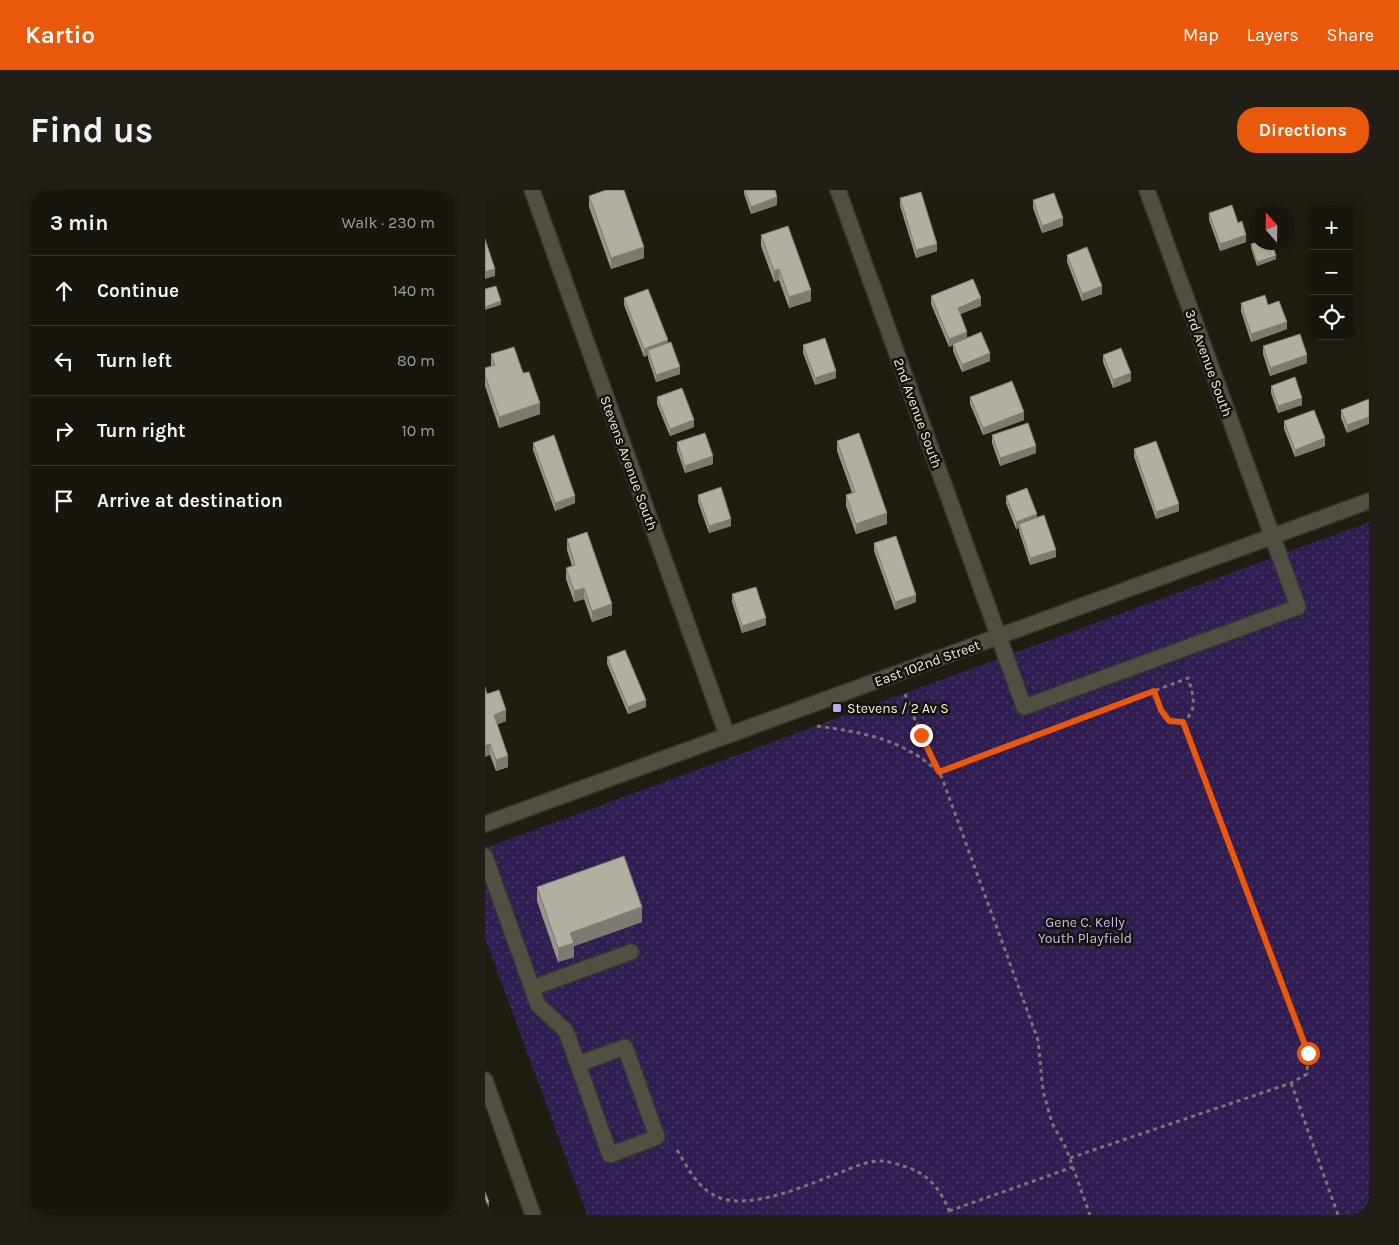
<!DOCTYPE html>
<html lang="en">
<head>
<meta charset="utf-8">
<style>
	body { margin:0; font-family:Karla,sans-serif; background:#201e15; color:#f1f3f6 }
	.controls { position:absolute; right:15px; top:15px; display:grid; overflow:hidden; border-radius:10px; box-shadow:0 2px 12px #0003 }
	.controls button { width:45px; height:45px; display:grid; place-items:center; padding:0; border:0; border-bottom:1px solid #36342d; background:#17150c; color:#f1f3f6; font:25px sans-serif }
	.compass { position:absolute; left:764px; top:15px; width:45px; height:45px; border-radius:50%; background:#17150c; box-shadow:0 2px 12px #0003; rotate:340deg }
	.stop { position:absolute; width:15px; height:15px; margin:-11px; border:4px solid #ea580c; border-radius:50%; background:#fff }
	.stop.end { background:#ea580c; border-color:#fff; box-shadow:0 1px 5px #0008 }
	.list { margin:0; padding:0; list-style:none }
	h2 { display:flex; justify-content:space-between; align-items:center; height:65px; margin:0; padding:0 20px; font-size:21px }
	h2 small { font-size:16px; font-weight:400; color:#9e9f9d }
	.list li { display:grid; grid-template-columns:32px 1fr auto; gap:15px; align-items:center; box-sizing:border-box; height:70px; padding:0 20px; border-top:1px solid #36342d }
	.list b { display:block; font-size:19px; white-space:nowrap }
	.list em { font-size:16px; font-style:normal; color:#9e9f9d }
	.icon { flex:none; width:28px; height:28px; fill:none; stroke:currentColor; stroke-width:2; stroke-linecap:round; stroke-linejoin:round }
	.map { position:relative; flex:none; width:884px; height:1025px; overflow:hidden; border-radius:20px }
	header { display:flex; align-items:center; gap:30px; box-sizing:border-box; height:70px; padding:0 25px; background:#ea580c; color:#fff }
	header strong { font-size:24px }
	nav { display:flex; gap:28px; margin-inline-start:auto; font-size:18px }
	.intro { display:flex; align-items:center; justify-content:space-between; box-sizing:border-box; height:120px; padding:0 30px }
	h1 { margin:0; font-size:35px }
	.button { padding:12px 22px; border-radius:20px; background:#ea580c; color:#fff; font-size:18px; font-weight:700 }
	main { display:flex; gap:30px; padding:0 30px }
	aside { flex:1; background:#17150c; border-radius:20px; box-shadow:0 2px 12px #0003 }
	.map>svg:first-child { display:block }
	.park { fill:url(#park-dots) }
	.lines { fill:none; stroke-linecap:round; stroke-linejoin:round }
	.minor-casing { stroke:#37352f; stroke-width:18 }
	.path { stroke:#79776d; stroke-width:3; stroke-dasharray:4 4; stroke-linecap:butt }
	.minor { stroke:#514f41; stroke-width:15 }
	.wall { fill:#9a968a }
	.shaded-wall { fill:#7d7a70 }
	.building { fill:#b3afa0; stroke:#7d7a70 }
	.route { stroke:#ea580c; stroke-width:6 }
	.poi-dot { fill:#bfa8f4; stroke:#161307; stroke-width:2 }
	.labels { text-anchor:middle; stroke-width:5; stroke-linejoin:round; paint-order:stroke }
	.street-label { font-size:14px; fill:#eeede5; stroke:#161307 }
	.poi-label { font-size:14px; fill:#eeede5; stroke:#161307; text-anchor:start }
	.park-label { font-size:14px; fill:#c8b4f7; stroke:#161307 }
</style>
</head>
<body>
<header>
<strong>Kartio</strong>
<nav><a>Map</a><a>Layers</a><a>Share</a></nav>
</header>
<div class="intro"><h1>Find us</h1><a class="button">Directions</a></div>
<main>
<aside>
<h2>3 min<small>Walk · 230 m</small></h2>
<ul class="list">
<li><svg class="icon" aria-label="ahead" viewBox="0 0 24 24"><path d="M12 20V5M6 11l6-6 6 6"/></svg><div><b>Continue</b></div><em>140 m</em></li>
<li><svg class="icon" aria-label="left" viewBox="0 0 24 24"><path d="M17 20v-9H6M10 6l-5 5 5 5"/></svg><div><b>Turn left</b></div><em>80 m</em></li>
<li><svg class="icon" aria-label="right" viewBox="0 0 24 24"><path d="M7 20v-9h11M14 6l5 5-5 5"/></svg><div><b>Turn right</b></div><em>10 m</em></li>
<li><svg class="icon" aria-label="arrive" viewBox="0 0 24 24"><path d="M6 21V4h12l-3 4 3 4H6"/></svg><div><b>Arrive at destination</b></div></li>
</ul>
</aside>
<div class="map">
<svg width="884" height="1025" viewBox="0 0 884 1025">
	<defs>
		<pattern id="park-dots" width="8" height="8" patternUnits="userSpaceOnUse" patternTransform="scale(1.25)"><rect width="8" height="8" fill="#301d51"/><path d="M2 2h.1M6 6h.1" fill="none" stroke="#4e3e6a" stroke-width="1.8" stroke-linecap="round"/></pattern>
	</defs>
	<rect width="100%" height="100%" fill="#1f1c10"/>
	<path class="park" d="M884 332V1025H102L0 748V658Z"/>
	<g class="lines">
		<defs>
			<path id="minor" d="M47 0 242 545
				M353 0 539 517 813 417 662 0
				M0 634 884 311
				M0 666 53 815 81 841 125 965 172 947 140 857 93 874
				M47 798 146 762
				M0 890 48 1025"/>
		</defs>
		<use href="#minor" class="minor-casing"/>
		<path class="path" d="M420 504 436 545 457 588 553 850 558 901 567 933 581 958 605 1025
			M332 536C376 542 417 549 451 580
			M454 583 703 488C708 505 714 519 698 532L684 531 676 520 669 501
			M806 893 853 1025
			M192 960C202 976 210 994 227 1004 260 1025 326 993 359 981 371 976 386 970 399 971 405 972 412 974 418 976 444 983 456 1000 466 1025
			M585 968 806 893 822 884 823 863 698 532
			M464 1021 588 977"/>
		<use href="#minor" class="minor"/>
	</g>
	<path class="wall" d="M259 0H290L292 15 266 24 259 4Z
		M104 6 159 68 126 79 104 17Z
		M415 8 452 61 431 68 415 16Z
		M548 10 578 36 557 43 548 18Z
		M724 23 753 33 761 52 735 61 724 30Z
		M276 45 326 111 304 118 294 90 289 92 276 56Z
		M766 54 791 69 772 76 766 58Z
		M582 65 617 104 597 111 582 72Z
		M446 106 496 116 475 124 482 148 505 171 477 182 468 161V155L464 157 446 114Z
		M139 108 183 153 195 184 171 192 163 168V165L159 167 139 115Z
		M756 113 783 115 802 139 766 152 756 121Z
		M318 155 351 188 330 195 318 163Z
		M778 156 822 173 785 186 778 164Z
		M6 164 38 183 55 224 14 238 0 196V178L6 176Z
		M618 165 646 191 628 198 618 172Z
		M786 196 817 215 793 223 786 203Z
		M172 207 209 237 185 246 172 214Z
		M485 207 539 230 498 245 485 214Z
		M884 209 862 243 856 228V220Z
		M799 231 840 256 810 267 799 239Z
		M507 245 551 263 515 276 507 253Z
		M352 251 402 334 371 344 361 316V305L367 303 352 261Z
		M192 252 228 274 200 283 192 260Z
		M48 253 90 313 70 321 48 260Z
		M649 259 694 321 671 329 649 267Z
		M213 305 246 336 224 343 213 312Z
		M521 306 552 328 571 367 545 375 534 341V338L531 339 521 313Z
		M82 349 127 425 107 432 99 409 89 412 81 389V378L87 376 82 360Z
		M389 353 431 412 410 420 389 361Z
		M247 404 281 435 257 443 247 412Z
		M122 467 161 517 143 524 122 474Z
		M2 504 21 531 12 534 23 577 11 581 5 565Z
		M52 697 157 732 89 756V767L73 772 52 711Z"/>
	<path class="shaded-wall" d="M292 7V15L266 24V17Z
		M578 28V36L557 43V36Z
		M761 45V52L735 61V54Z
		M452 54V61L431 68V60Z
		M159 57V68L126 79V68Z
		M791 66V69L772 76V72Z
		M10 79V86L0 89V82Z
		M294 79V90L289 92V81Z
		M617 96V104L597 111V104Z
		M326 100V111L304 118V107Z
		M496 108V116L473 125V118Z
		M16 111V115L0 120V117Z
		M802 132V139L766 152V144Z
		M482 142V149L464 157V149Z
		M183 150V158L163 160V165L159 167V159Z
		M505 163V171L477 182V175Z
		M822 165V173L785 186V178Z
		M195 177V184L171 192V185Z
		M351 181V188L330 195V188Z
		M646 183V191L628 198V190Z
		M817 208V215L793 223V216Z
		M55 213V224L14 238V227Z
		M539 222V230L498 245V238Z
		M884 227V234L862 243V235Z
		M209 230V237L185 246V239Z
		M840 248V256L810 267V260Z
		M551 256V263L515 276V268Z
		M228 266V274L200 283V276Z
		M90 306V313L70 321V313Z
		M694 314V321L671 329V322Z
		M402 323V334L371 344V334Z
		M552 324V332L534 334V338L531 339V332Z
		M246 329V336L224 343V336Z
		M571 360V367L545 375V368Z
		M99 398V409L89 412V401Z
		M431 405V412L410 420V412Z
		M127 414V425L107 432V421Z
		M281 428V435L257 443V436Z
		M161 510V517L143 524V517Z
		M21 520V531L9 536V525Z
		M5 554V565L0 567V556Z
		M23 566V577L11 581V570Z
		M157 717V732L89 756V767L73 772V758L85 743Z
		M4 1012V1020L0 1021V1014Z"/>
	<path class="building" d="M121 0H139L159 57 126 68 104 6Z
		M260 0H290L292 7 266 17Z
		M436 2 452 54 431 60 415 8Z
		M569 3 578 28 557 36 548 10Z
		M747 15 753 33 757 31 761 45 735 54 724 23Z
		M303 36 326 100 304 107 294 79 289 81 276 45Z
		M0 49 10 79 0 82Z
		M772 52H787L791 66 772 72 766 54Z
		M602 57 617 96 597 104 582 65Z
		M488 89 496 108 473 118 482 142 464 149 446 106Z
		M11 96 16 111 0 117V99Z
		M163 99 183 150 159 159 139 108Z
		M780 105 783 115 794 111 802 132 766 144 756 113Z
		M496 142 505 163 477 175 468 154Z
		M815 144 822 165 785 178 778 156Z
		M340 148 351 181 330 188 318 155Z
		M186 152 195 177 171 185 163 160Z
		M29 157 38 183 44 182 55 213 14 227 0 185V178L10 175 6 164Z
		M636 158 646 183 628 190 618 165Z
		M810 187 817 208 793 216 786 196Z
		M527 191 539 222 498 238 485 207Z
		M197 198 209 230 185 239 172 207Z
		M884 209V227L862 235 856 220Z
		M829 220 840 248 810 260 799 231Z
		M543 233 551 256 515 268 507 245Z
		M220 243 228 266 200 276 192 252Z
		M374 243 402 323 371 334 361 305 370 302 352 251Z
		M69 245 90 306 70 313 48 253Z
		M671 251 694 314 671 322 649 259Z
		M236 297 246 329 224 336 213 305Z
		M542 298 552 324 531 332 521 306Z
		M559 325 571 360 545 368 534 334Z
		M102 342 127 414 107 421 99 398 89 401 81 378 90 375 82 349Z
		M411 346 431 405 410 412 389 353Z
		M271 397 281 428 257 436 247 404Z
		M140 460 161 510 143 517 122 467Z
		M0 497 2 504 14 500 21 520 9 525 23 566 11 570 5 554 0 556Z
		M139 666 157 717 85 743 89 753 73 758 52 697Z
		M0 1002 4 1012 0 1014Z"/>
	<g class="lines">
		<path class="route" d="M436 545 454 582 669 501 676 520 684 531 698 532 823 863"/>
	</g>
	<rect class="poi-dot" x="347" y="513" width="10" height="10" rx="2.5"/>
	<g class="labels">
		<g class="street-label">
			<text transform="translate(724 173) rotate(70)" y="5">3rd Avenue South</text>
			<text transform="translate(433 223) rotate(70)" y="5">2nd Avenue South</text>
			<text transform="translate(144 273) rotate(70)" y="5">Stevens Avenue South</text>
			<text transform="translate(442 473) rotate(-20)" y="5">East 102nd Street</text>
		</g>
		<g class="poi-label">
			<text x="362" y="523">Stevens / 2 Av S</text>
		</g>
		<g class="park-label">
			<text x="600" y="737">Gene C. Kelly<tspan x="600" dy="16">Youth Playfield</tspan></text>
		</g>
	</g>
</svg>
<div class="controls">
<button>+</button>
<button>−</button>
<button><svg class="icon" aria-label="locate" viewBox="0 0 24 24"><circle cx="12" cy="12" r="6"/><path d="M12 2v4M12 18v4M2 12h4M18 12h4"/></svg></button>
</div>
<svg class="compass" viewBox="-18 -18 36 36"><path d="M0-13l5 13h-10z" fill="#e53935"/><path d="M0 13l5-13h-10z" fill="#9e9f9d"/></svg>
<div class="stop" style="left:823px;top:863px"></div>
<div class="stop end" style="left:436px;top:545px"></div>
</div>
</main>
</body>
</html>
